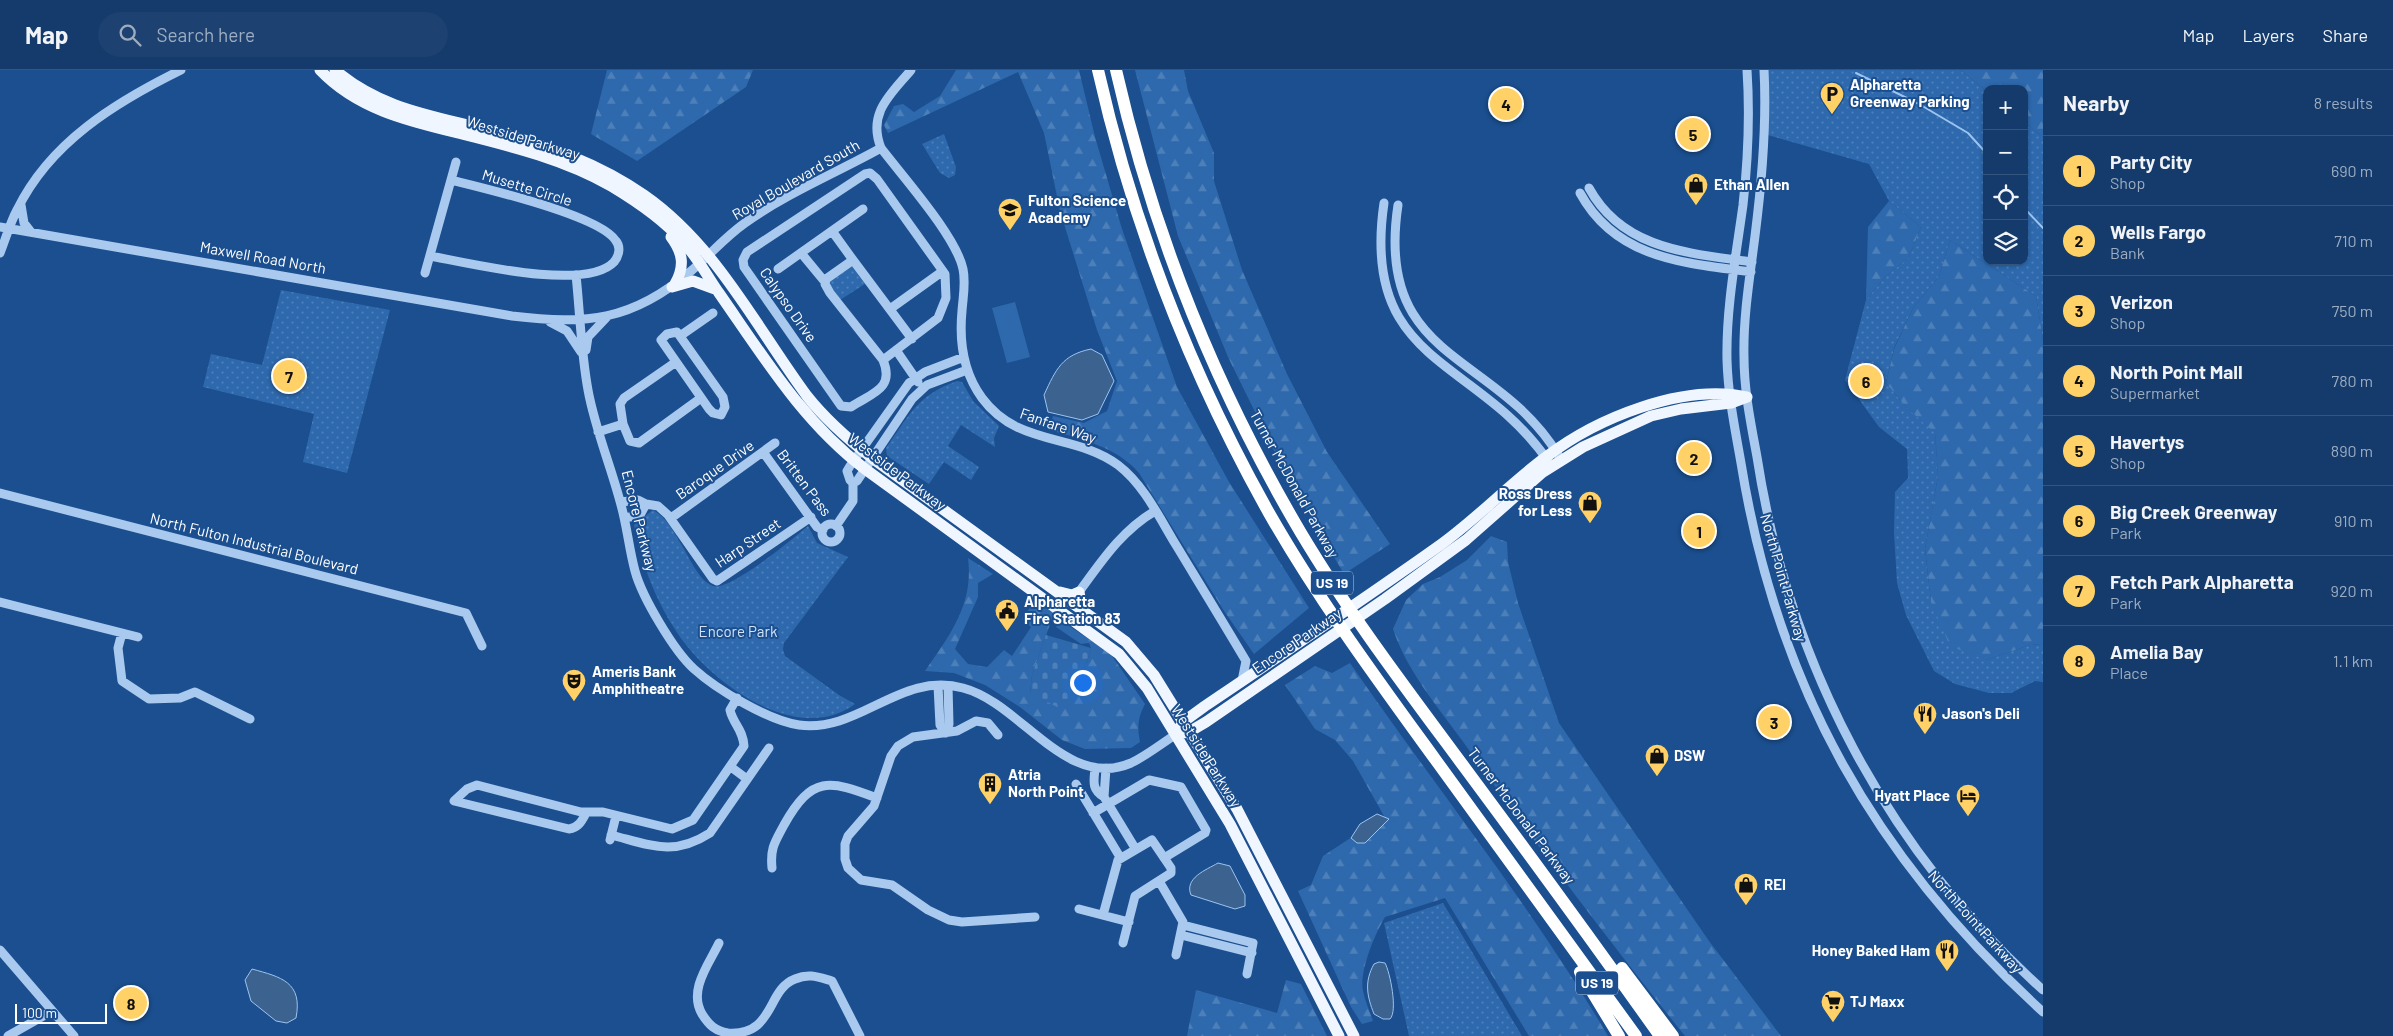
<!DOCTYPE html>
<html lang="en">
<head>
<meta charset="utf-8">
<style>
	body { margin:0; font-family:Barlow,sans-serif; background:#1d4271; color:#f1f3f6 }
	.controls { position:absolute; right:15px; top:15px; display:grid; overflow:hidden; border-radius:10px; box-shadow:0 1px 4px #0004 }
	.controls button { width:45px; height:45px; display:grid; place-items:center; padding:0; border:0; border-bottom:1px solid #33557e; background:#143b6b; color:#f1f3f6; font:25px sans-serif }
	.scale { position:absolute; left:15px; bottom:12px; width:92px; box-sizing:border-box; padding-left:5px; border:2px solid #fff; border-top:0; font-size:14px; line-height:18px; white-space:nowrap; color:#fff; -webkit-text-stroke:4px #1b4f8f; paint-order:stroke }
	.you { position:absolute; left:1082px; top:612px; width:18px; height:18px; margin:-12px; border:4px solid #fff; border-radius:50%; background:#1a73e8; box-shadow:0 0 0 8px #1a73e833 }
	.badge { display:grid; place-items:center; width:32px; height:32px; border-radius:50%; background:#ffd166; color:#111; font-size:16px; font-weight:700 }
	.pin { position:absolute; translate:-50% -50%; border:2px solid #fff; box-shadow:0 1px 5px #0006 }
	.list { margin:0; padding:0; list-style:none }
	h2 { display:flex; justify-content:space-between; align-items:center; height:65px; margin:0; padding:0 20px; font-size:21px }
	h2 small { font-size:16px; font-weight:400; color:#9dadc1 }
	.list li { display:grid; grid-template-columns:32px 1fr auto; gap:15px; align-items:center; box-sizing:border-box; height:70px; padding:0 20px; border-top:1px solid #33557e }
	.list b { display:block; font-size:19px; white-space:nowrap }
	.list p { margin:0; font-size:16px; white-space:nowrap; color:#9dadc1 }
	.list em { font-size:16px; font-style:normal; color:#9dadc1 }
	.icon { flex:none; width:28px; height:28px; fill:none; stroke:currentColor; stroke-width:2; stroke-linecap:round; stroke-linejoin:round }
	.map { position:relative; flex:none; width:2043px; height:966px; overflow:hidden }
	header { display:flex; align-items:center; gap:30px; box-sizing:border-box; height:70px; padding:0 25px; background:#143b6b; border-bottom:1px solid #33557e }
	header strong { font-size:24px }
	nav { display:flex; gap:28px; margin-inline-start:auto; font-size:18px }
	.search { width:350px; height:45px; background:#1d4271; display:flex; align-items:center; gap:12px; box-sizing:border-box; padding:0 18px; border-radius:28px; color:#9dadc1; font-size:19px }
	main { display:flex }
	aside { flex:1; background:#143b6b }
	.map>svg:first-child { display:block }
	.grass { fill:url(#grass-dots) }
	.forest { fill:url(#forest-firs) }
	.cemetery { fill:url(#cemetery-stones) }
	.pitch { fill:#2e69ad }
	.water { fill:#3c6290; stroke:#9cc4f0 }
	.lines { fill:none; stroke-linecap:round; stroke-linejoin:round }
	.stream { stroke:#9cc4f0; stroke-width:2 }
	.minor { stroke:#a9c9ee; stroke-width:9 }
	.major { stroke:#f0f6ff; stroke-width:11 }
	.highway { stroke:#fff; stroke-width:12 }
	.labels { text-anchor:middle; stroke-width:4; stroke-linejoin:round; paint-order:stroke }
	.shield { fill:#1b4f8f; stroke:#bbcadd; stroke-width:1 }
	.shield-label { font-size:14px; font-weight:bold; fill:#fff }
	.poi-label { font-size:15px; font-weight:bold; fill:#fff; stroke:#1b4f8f; text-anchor:start }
	.street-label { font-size:15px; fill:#fff; stroke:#1b4f8f }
	.park-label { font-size:15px; fill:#cfe3fa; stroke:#1b4f8f }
</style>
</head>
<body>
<header>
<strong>Map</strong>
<div class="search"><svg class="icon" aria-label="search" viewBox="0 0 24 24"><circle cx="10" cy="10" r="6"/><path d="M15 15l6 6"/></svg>Search here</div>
<nav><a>Map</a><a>Layers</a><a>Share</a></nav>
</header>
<main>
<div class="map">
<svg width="2043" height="966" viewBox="0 0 2043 966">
	<defs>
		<pattern id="grass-dots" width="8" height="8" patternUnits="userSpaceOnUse" patternTransform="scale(1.25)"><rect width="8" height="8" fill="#2e69ad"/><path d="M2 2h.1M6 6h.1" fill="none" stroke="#4d80b9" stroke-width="1.8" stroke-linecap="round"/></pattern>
		<pattern id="forest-firs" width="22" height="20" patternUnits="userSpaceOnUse" patternTransform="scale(1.25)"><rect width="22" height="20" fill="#2e69ad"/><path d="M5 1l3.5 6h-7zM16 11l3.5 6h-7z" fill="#4d80b9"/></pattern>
		<pattern id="cemetery-stones" width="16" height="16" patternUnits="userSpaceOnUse" patternTransform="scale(1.25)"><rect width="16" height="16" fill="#2e69ad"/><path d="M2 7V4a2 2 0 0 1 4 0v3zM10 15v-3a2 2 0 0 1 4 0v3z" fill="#4d80b9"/></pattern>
	</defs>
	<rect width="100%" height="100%" fill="#1b4f8f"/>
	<path class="grass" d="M1765 0H1960L1987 21V191H2024V52L2043 67V270L2036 226 1950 170 1939 206 1913 238 1894 278 1886 313 1906 337 1935 362 1938 406 1925 479 1931 532 1986 590 2030 575 2043 574V612L2035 611 2011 623H1989L1955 614 1934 601 1906 545 1897 513 1894 463 1895 422 1908 408 1907 379 1879 357 1845 310 1866 230 1885 207 1909 187 1921 157 1889 131 1869 94 1761 63Z
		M944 64 956 97 955 105 949 108 940 103 922 74Z
		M851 195 865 214 840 230 827 212Z
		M281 220 390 240 347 403 303 392 314 344 203 317 211 284 262 295Z
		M957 311 962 312 973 331 999 356 994 368 995 377 961 355 948 376 979 397 971 410 944 392 929 414 887 386 886 378C909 346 917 325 957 311Z
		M653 440C667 448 673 461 681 474 689 487 699 511 713 516 729 522 794 468 808 456L817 473 848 487 784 573 783 579 785 586 839 625 855 634C797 677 710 612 678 564 655 530 642 495 634 455Z
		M1443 833 1522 966H1409L1384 853Z"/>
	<path class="forest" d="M607 0H753L746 17 637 91 591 64Z
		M956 0H1079L1095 67 1122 159 1177 317 1229 412 1309 538 1254 584 1224 541 1139 403C1117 377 1081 369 1049 360L1053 346 1084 353 1107 341 1117 311 1097 260 1060 141 1044 63 1018 2 888 63 884 55 894 36 903 34 914 42 940 26Z
		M1135 0H1184L1188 21 1214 83V111L1242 200 1287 304 1327 382 1390 474 1344 504 1287 407 1228 287 1178 166Z
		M1960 0H2043V67L2024 52V19H1987V21Z
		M1889 131 1921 157 1909 187 1885 207 1866 230 1868 157Z
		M1950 170 2036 226 2043 270V574L2030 575 1986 590 1950 576 1931 532 1925 479 1938 406 1935 363 1906 337 1886 313 1894 279 1913 238 1939 206Z
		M1491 466 1507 472 1508 492 1518 533 1559 653 1709 871 1781 966H1685C1611 874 1540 780 1472 684 1446 647 1407 603 1393 559L1406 530 1423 514 1440 507 1467 490Z
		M968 488 993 504 978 513V527L955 579 968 594 987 597 1004 580 1012 586 1031 557 1022 549 1034 532 1054 543 1032 605 1030 623 1077 625 1091 578 1089 573 1081 574 1056 557 1060 550 1110 583 1145 634C1138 647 1137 657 1140 672L1131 678 1085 679 1062 670 1020 637 985 615 954 603 925 601C950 565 974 534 968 488Z
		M1350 593C1436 718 1531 835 1608 966H1529L1445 828 1385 847C1375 864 1359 901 1363 921 1365 931 1370 942 1373 951L1362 954 1351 937 1298 821 1311 815 1323 786 1384 746 1353 691 1335 670 1315 659 1285 615 1315 596 1332 603Z
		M1286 910 1301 914 1327 966H1187L1196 920 1277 943Z"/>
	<path class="cemetery" d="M1046 565 1091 578 1077 625 1061 639 1030 623 1032 605Z"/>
	<path class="pitch" d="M1015 232 1030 287 1007 293 992 238Z"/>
	<path class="water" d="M1091 279 1102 285 1114 311 1098 344 1082 350 1048 342 1044 325C1056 299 1062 285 1091 279Z
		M1377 744 1389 749 1365 773H1357L1351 768 1360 754Z
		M1218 793 1230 796 1245 825V836L1235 839 1191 825C1184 808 1206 800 1218 793Z
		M1379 892 1385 893C1390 902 1398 941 1390 949H1383L1374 944C1367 926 1364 912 1374 894Z
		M252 899C281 907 303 912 296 948L287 953 276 951 251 931 245 910Z"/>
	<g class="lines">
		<path class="stream" d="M1856 3 1919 34 1968 63 1987 84
			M2024 138 2043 158"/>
		<path class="minor" d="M911 0C891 24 867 43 881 78 903 107 956 166 963 199 966 213 963 227 962 241 959 272 963 302 982 328 1018 377 1075 363 1118 395 1144 415 1159 447 1176 475 1199 513 1223 552 1246 591L1242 611
			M1747 0C1750 45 1748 90 1743 135 1736 186 1726 238 1727 290 1728 325 1735 359 1741 393 1777 617 1876 790 2043 942
			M1764 0C1767 56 1762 111 1755 166 1750 206 1743 247 1744 287 1744 321 1751 354 1757 387 1789 594 1887 780 2043 920
			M1589 118C1623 180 1689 183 1752 192
			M1580 123C1616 189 1684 193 1751 202
			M1384 133C1360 296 1477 287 1548 391
			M21 135 24 153 31 162
			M1398 135C1374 293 1496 281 1559 386
			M0 157 512 246C587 255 632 251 691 201 710 185 725 167 745 153 787 123 836 103 881 78
			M832 161 853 190
			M0 183C6 168 10 153 17 140 50 72 116 32 181 0
			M801 183 825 212
			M430 186C468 193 586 222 614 192 619 186 621 177 616 171 600 145 483 118 451 110
			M778 199 863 139
			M425 203 456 92
			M576 205C580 243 581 282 588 320 595 359 611 396 621 435 627 456 629 479 635 501 642 527 674 581 694 599 716 619 769 651 799 655 860 663 900 601 963 618 1021 633 1066 721 1131 693 1146 686 1161 674 1175 665
			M890 239 943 201
			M550 252 567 261 581 282
			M677 262 723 327 725 337 721 345 713 343 709 339 661 270 667 264Z
			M680 266 713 243
			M586 280 588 267 606 248
			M896 280 918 312
			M964 287 925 302 909 313 850 396 847 401 850 410 853 413 857 411 912 329 927 315 967 300
			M883 290 938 248 946 228 945 204 877 109 870 103 865 104 747 182 743 190 744 197 841 336 851 337C872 323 895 319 883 290L830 223 825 214 826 209 853 190 912 269
			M676 292 624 328 620 334 623 354 630 371 639 373 701 328
			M598 362 623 354
			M763 382 817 457 823 460
			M0 423 466 543 482 576
			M621 432 638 430 646 434 640 445 625 448
			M646 434 658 436 668 445 713 509 717 511 811 447
			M671 448 775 373
			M822 463a9 9 0 1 1 18 0a9 9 0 1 1-18 0Z
			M836 456 853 431V413
			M1079 522C1101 492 1122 460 1155 441
			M0 532 138 567
			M122 563 118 578 122 611 149 629 180 628 195 622 250 649
			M938 616 940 655 946 663 949 654 948 616
			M998 665 988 653 976 651 957 661 913 667 898 676 891 686 874 736 848 766 845 774V789L848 798 861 810 892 815 928 840 949 850 962 852 1035 847
			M731 697 747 709
			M1095 698C1094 711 1091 719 1104 727
			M1106 698 1104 727 1135 778
			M1076 714 1120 787
			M454 731 467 719 477 715 581 742H603L672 759 693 750 744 676C743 659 733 654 730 640L737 628
			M454 731 569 759C578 758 582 751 586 743
			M1093 743 1149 710 1181 717 1206 760 1205 763 1164 788
			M611 765C650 775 673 787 710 763L769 678
			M610 770 616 746
			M772 798C770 778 775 772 784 755 812 705 829 710 877 728
			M1159 811 1183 852 1176 885
			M1079 839 1129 852
			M1103 845 1118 790 1152 770 1171 798V803L1135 826 1123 873
			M1183 855 1253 873 1247 904
			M1181 865 1252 883
			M719 873C709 894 688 920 702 944 709 955 715 961 728 963 775 966 766 920 795 909 809 903 818 907 832 911L860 966
			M0 880 74 966
			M8 966 52 941"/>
		<path class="major" d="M320 0C357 39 408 51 458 63 510 76 564 89 611 116 636 131 663 149 682 171 697 186 707 206 719 223 763 286 803 352 865 399L1119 584 1147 618 1230 754 1339 966
			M335 0C383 41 437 46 495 62 549 76 598 93 644 125 716 175 756 257 807 326 826 350 849 370 872 388L1126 572 1154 605 1237 739 1354 966
			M671 167C683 183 685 196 675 214
			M672 217 693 211 715 219
			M1060 522 1072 525 1079 522 1082 538
			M1180 657 1183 652 1205 636C1282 584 1360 532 1436 478 1475 451 1508 415 1546 387 1597 348 1683 313 1747 327
			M1182 663 1189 662 1206 652 1385 529 1466 470 1543 402 1583 377 1651 346 1681 339 1731 333 1747 327"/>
		<path class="highway" d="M1098 0C1133 155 1191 304 1269 443 1318 529 1377 609 1435 689 1502 782 1569 874 1636 966
			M1116 0C1153 163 1216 319 1301 463 1350 545 1408 621 1465 698 1531 787 1596 876 1660 966
			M1622 898 1673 966
			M1580 902 1619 966"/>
	</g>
	<defs>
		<symbol id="parking-pin" viewBox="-11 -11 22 30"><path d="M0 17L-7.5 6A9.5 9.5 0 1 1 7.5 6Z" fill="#ffd166" stroke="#1b4f8f"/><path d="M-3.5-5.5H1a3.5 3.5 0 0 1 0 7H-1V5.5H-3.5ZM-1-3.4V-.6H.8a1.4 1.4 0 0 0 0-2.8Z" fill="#111"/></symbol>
		<symbol id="shop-pin" viewBox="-11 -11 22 30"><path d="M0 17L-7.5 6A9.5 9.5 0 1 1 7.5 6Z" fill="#ffd166" stroke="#1b4f8f"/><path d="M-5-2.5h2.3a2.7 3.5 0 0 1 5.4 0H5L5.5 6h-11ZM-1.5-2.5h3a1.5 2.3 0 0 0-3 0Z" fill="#111"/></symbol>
		<symbol id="school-pin" viewBox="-11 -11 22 30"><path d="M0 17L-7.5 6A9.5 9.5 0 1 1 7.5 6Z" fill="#ffd166" stroke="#1b4f8f"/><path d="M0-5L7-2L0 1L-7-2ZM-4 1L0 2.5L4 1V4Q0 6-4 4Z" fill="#111"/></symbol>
		<symbol id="civic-pin" viewBox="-11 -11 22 30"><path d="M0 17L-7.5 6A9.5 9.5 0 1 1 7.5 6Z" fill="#ffd166" stroke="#1b4f8f"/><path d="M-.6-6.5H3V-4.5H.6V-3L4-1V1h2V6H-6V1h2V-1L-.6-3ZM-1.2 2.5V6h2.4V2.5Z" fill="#111"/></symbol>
		<symbol id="theatre-pin" viewBox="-11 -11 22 30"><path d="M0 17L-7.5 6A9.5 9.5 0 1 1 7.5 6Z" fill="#ffd166" stroke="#1b4f8f"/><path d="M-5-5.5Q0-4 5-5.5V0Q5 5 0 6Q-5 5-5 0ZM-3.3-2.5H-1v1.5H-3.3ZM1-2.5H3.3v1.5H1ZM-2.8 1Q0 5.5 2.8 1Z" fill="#111"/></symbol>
		<symbol id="restaurant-pin" viewBox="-11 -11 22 30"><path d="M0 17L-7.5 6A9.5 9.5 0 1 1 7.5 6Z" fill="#ffd166" stroke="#1b4f8f"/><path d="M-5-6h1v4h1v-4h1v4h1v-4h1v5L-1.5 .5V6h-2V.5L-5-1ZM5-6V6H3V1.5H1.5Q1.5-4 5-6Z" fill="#111"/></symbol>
		<symbol id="building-pin" viewBox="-11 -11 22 30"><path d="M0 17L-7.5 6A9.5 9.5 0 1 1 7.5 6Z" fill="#ffd166" stroke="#1b4f8f"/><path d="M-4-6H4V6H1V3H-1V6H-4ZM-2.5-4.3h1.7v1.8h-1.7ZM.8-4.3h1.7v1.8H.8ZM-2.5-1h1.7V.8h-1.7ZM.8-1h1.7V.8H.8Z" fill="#111"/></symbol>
		<symbol id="hotel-pin" viewBox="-11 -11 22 30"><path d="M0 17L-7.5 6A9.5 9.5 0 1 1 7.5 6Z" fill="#ffd166" stroke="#1b4f8f"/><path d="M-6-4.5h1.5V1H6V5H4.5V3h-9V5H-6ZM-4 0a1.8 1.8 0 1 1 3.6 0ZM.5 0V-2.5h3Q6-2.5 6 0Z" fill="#111"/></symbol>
		<symbol id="supermarket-pin" viewBox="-11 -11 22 30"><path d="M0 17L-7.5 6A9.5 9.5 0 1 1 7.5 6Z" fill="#ffd166" stroke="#1b4f8f"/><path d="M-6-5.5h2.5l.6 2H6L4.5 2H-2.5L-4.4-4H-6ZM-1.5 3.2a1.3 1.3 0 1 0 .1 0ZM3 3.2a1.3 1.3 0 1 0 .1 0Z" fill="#111"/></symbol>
	</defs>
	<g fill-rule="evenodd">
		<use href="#parking-pin" x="1818" y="10" width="28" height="38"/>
		<use href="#shop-pin" x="1682" y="101" width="28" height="38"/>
		<use href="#school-pin" x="996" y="126" width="28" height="38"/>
		<use href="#shop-pin" x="1576" y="419" width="28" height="38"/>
		<use href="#civic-pin" x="993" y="527" width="28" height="38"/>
		<use href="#theatre-pin" x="560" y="597" width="28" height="38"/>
		<use href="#restaurant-pin" x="1911" y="630" width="28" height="38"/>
		<use href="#shop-pin" x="1643" y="672" width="28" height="38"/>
		<use href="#building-pin" x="976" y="700" width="28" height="38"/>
		<use href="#hotel-pin" x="1954" y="712" width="28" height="38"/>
		<use href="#shop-pin" x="1732" y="801" width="28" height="38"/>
		<use href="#restaurant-pin" x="1933" y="867" width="28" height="38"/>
		<use href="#supermarket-pin" x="1819" y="918" width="28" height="38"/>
	</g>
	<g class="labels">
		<g class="shield">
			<rect x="1311" y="501.5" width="42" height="23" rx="4"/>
			<rect x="1576" y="901.5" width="42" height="23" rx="4"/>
		</g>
		<g class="shield-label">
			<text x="1332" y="518">US 19</text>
			<text x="1597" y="918">US 19</text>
		</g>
		<g class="poi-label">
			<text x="1850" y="20">Alpharetta<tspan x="1850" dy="17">Greenway Parking</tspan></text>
			<text x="1714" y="120">Ethan Allen</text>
			<text x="1028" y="136">Fulton Science<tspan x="1028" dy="17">Academy</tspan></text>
			<text x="1572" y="429" text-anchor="end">Ross Dress<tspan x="1572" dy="17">for Less</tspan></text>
			<text x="1024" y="537">Alpharetta<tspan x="1024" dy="17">Fire Station 83</tspan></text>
			<text x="592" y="607">Ameris Bank<tspan x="592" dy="17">Amphitheatre</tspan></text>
			<text x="1942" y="649">Jason's Deli</text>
			<text x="1674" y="691">DSW</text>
			<text x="1008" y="710">Atria<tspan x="1008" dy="17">North Point</tspan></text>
			<text x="1950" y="731" text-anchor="end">Hyatt Place</text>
			<text x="1764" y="820">REI</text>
			<text x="1930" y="886" text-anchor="end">Honey Baked Ham</text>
			<text x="1850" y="937">TJ Maxx</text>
		</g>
		<g class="street-label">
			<text transform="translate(523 68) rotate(17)" y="5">Westside Parkway</text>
			<text transform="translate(796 110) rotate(-30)" y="5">Royal Boulevard South</text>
			<text transform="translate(527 118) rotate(17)" y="5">Musette Circle</text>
			<text transform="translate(263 188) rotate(10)" y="5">Maxwell Road North</text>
			<text transform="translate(788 235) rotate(55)" y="5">Calypso Drive</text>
			<text transform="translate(1058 356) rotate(19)" y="5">Fanfare Way</text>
			<text transform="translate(715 400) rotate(-35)" y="5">Baroque Drive</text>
			<text transform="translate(897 402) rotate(37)" y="5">Westside Parkway</text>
			<text transform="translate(804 413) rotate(53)" y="5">Britten Pass</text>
			<text transform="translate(1294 414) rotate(61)" y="5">Turner McDonald Parkway</text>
			<text transform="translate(639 451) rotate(76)" y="5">Encore Parkway</text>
			<text transform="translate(748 473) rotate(-34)" y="5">Harp Street</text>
			<text transform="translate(254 474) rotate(14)" y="5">North Fulton Industrial Boulevard</text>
			<text transform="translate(1783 508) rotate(74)" y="5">North Point Parkway</text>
			<text transform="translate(1297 571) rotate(-34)" y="5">Encore Parkway</text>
			<text transform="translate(1206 686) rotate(58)" y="5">Westside Parkway</text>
			<text transform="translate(1521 746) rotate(53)" y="5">Turner McDonald Parkway</text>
			<text transform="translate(1975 852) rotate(48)" y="5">North Point Parkway</text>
		</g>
		<g class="park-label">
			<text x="738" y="567">Encore Park</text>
		</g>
	</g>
</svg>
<div class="controls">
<button>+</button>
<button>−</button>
<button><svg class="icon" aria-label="locate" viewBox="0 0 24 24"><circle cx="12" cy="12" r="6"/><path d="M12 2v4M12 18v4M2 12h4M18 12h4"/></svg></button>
<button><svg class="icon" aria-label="layers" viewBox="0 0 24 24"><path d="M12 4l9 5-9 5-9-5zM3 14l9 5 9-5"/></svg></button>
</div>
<div class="scale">100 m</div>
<div class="you"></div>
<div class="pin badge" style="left:1699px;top:461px">1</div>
<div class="pin badge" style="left:1694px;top:388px">2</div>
<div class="pin badge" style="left:1774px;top:652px">3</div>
<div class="pin badge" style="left:1506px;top:34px">4</div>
<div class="pin badge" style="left:1693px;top:64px">5</div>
<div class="pin badge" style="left:1866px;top:311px">6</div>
<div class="pin badge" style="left:289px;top:306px">7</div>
<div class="pin badge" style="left:131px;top:933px">8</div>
</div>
<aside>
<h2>Nearby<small>8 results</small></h2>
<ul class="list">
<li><span class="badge">1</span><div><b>Party City</b><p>Shop</p></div><em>690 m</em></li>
<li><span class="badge">2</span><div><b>Wells Fargo</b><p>Bank</p></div><em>710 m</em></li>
<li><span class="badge">3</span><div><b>Verizon</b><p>Shop</p></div><em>750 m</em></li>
<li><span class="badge">4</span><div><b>North Point Mall</b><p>Supermarket</p></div><em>780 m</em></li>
<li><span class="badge">5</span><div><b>Havertys</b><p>Shop</p></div><em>890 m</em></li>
<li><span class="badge">6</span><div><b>Big Creek Greenway</b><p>Park</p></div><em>910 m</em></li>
<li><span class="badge">7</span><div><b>Fetch Park Alpharetta</b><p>Park</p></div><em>920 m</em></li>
<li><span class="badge">8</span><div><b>Amelia Bay</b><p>Place</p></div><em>1.1 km</em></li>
</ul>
</aside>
</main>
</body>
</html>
